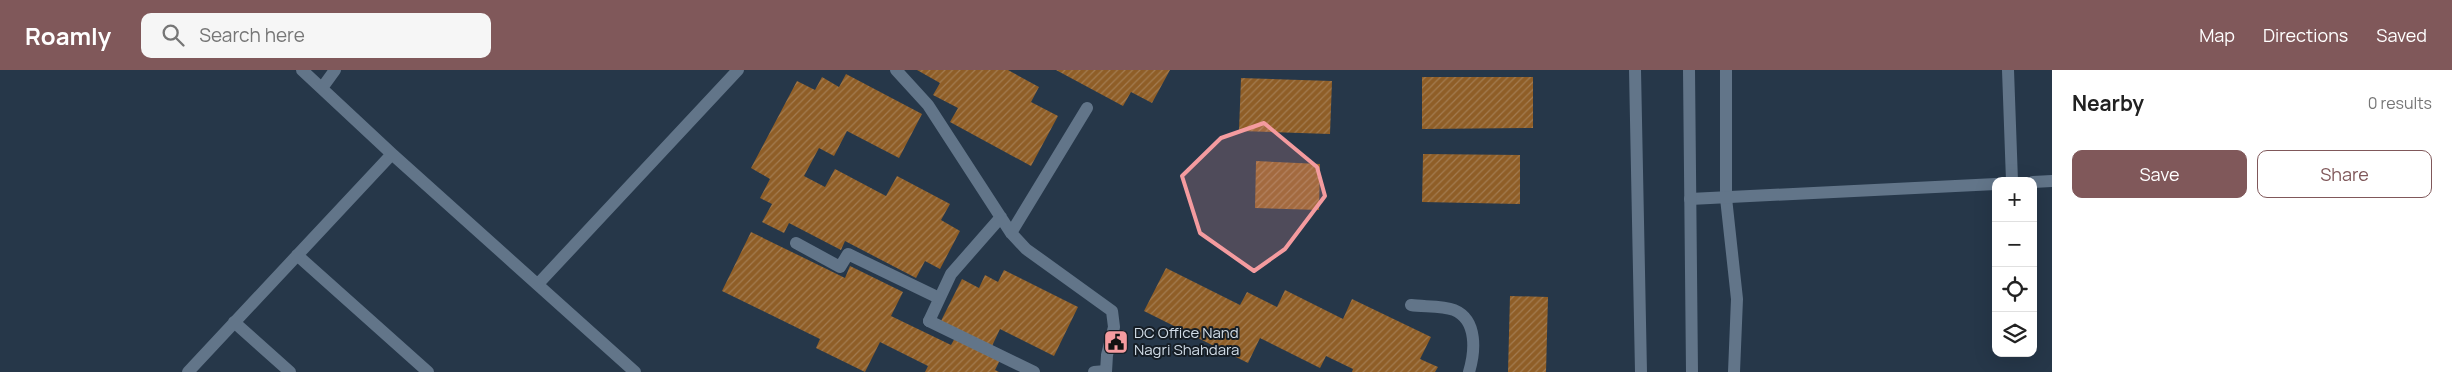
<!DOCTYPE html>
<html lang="en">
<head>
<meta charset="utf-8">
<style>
	body { margin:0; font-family:Manrope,sans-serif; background:#f6f6f6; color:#222 }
	.controls { position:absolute; right:15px; bottom:15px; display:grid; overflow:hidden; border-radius:10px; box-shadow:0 5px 20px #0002 }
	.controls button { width:45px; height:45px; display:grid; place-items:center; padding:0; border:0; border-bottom:1px solid #e0e0e0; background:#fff; color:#222; font:25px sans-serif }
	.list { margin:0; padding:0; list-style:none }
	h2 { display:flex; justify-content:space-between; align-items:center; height:65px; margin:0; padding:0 20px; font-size:21px }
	h2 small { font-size:16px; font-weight:400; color:#767676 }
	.actions { display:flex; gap:10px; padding:15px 20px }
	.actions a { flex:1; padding:11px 0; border:1px solid #80585a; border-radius:10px; text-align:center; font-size:18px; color:#80585a }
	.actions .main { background:#80585a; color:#fff }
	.icon { flex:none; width:28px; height:28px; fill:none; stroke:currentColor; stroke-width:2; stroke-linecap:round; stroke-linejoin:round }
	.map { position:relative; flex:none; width:2052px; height:302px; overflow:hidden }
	header { display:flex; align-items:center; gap:30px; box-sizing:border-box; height:70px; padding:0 25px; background:#80585a; color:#fff }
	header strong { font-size:24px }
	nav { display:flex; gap:28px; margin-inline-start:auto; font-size:18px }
	.search { width:350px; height:45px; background:#f6f6f6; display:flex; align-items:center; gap:12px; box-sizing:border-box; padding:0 18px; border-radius:10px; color:#767676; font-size:19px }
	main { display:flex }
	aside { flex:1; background:#fff }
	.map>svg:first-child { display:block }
	.building { fill:url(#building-hatch) }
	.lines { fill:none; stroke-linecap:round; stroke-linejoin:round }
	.service { stroke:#627589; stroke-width:12 }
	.pedestrian { stroke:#627589; stroke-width:12 }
	.minor { stroke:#627589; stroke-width:12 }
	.secondary { stroke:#627589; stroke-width:12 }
	.marked { fill:#f49b9f; fill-opacity:0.2; stroke:#f49b9f; stroke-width:4; stroke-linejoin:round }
	.labels { text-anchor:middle; stroke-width:4; stroke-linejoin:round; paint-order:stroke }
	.poi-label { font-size:15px; fill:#d1dce7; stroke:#161e26; text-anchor:start }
</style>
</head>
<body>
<header>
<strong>Roamly</strong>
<div class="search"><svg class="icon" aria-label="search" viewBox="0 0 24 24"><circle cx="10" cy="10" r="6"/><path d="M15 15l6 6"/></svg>Search here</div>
<nav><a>Map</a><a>Directions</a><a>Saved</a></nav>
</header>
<main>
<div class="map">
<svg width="2052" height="302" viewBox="0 0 2052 302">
	<defs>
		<pattern id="building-hatch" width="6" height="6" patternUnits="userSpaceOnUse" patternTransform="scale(1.25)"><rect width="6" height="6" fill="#8f5e27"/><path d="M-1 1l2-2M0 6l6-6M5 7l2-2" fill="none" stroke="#a37c51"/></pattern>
	</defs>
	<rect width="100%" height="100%" fill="#263749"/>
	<path class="building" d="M917 0H1008L1039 17 1031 32 1058 46 1031 96 950 52 958 38 933 25 940 13Z
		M1056 0H1170L1152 33 1131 22 1123 36Z
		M846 4 922 44 899 88 847 61 834 86 819 78 804 106 825 117 835 99 886 126 897 106 950 134 941 150 960 161 940 199 925 191 916 208 845 171 841 180 789 153 784 163 762 152 772 134 760 128 770 109 751 98 797 11 815 20 822 7 839 17Z
		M1422 7H1533V58L1422 59Z
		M1241 8 1332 11 1330 64 1239 61Z
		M1423 84 1520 85V134L1422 132Z
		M1256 91 1320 94 1319 140 1255 138Z
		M751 162 845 208 850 196 903 222 891 246 951 275 955 268 1000 290 995 300 999 302H925L928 296 880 272 865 302 816 278 820 269 722 221Z
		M1166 198 1240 235 1247 222 1277 237 1285 220 1343 249 1352 229 1431 267 1420 289 1438 297 1435 302H1352L1353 299 1326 286 1320 298 1260 268 1248 293 1144 241Z
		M1004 200 1078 237 1054 286 1000 259 992 276 941 251 962 209 979 218 985 205 998 212Z
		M1510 226 1548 227 1546 302H1508Z"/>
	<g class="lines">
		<path class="service" d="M896 0 928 35 1011 163 1026 179 1112 241 1114 257 1107 285 1106 302
			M1726 0V128L1737 229 1734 302
			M1011 163 1087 38
			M1411 235C1423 237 1442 235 1454 240 1478 250 1475 282 1469 302
			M929 251 951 204 1001 147"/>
		<path class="pedestrian" d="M796 173 840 197 848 184 939 228
			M929 251 1034 302
			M1094 302 1106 301"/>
		<path class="minor" d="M302 0 392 84 635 302
			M2008 0 2012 111
			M322 18 335 0
			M2033 112 2052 111
			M1690 129 1996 114
			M297 185 428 302
			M538 214 738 0
			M234 252 290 302
			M188 302 392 84"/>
		<path class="secondary" d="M1635 0 1641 302
			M1689 0 1692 302"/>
	</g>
	<path class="marked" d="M1264 53 1317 97 1325 126 1285 179 1254 201 1200 163 1182 106 1221 68Z"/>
	<defs>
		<symbol id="civic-square" viewBox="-11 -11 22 22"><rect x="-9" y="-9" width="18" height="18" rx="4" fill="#f49b9f" stroke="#161e26"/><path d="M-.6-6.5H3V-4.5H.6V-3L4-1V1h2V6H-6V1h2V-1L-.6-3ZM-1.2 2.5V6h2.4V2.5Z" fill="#111"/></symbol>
	</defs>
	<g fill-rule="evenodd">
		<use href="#civic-square" x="1102" y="258" width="28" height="28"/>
	</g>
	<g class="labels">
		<g class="poi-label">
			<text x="1134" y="268">DC Office Nand<tspan x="1134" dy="17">Nagri Shahdara</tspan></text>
		</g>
	</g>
</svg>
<div class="controls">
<button>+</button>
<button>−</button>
<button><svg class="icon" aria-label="locate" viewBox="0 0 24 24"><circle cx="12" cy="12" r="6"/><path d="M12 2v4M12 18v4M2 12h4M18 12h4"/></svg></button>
<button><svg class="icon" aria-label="layers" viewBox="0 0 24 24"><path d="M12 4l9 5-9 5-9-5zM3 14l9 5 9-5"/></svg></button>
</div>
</div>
<aside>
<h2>Nearby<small>0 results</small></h2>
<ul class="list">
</ul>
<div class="actions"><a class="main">Save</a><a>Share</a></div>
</aside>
</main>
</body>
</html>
